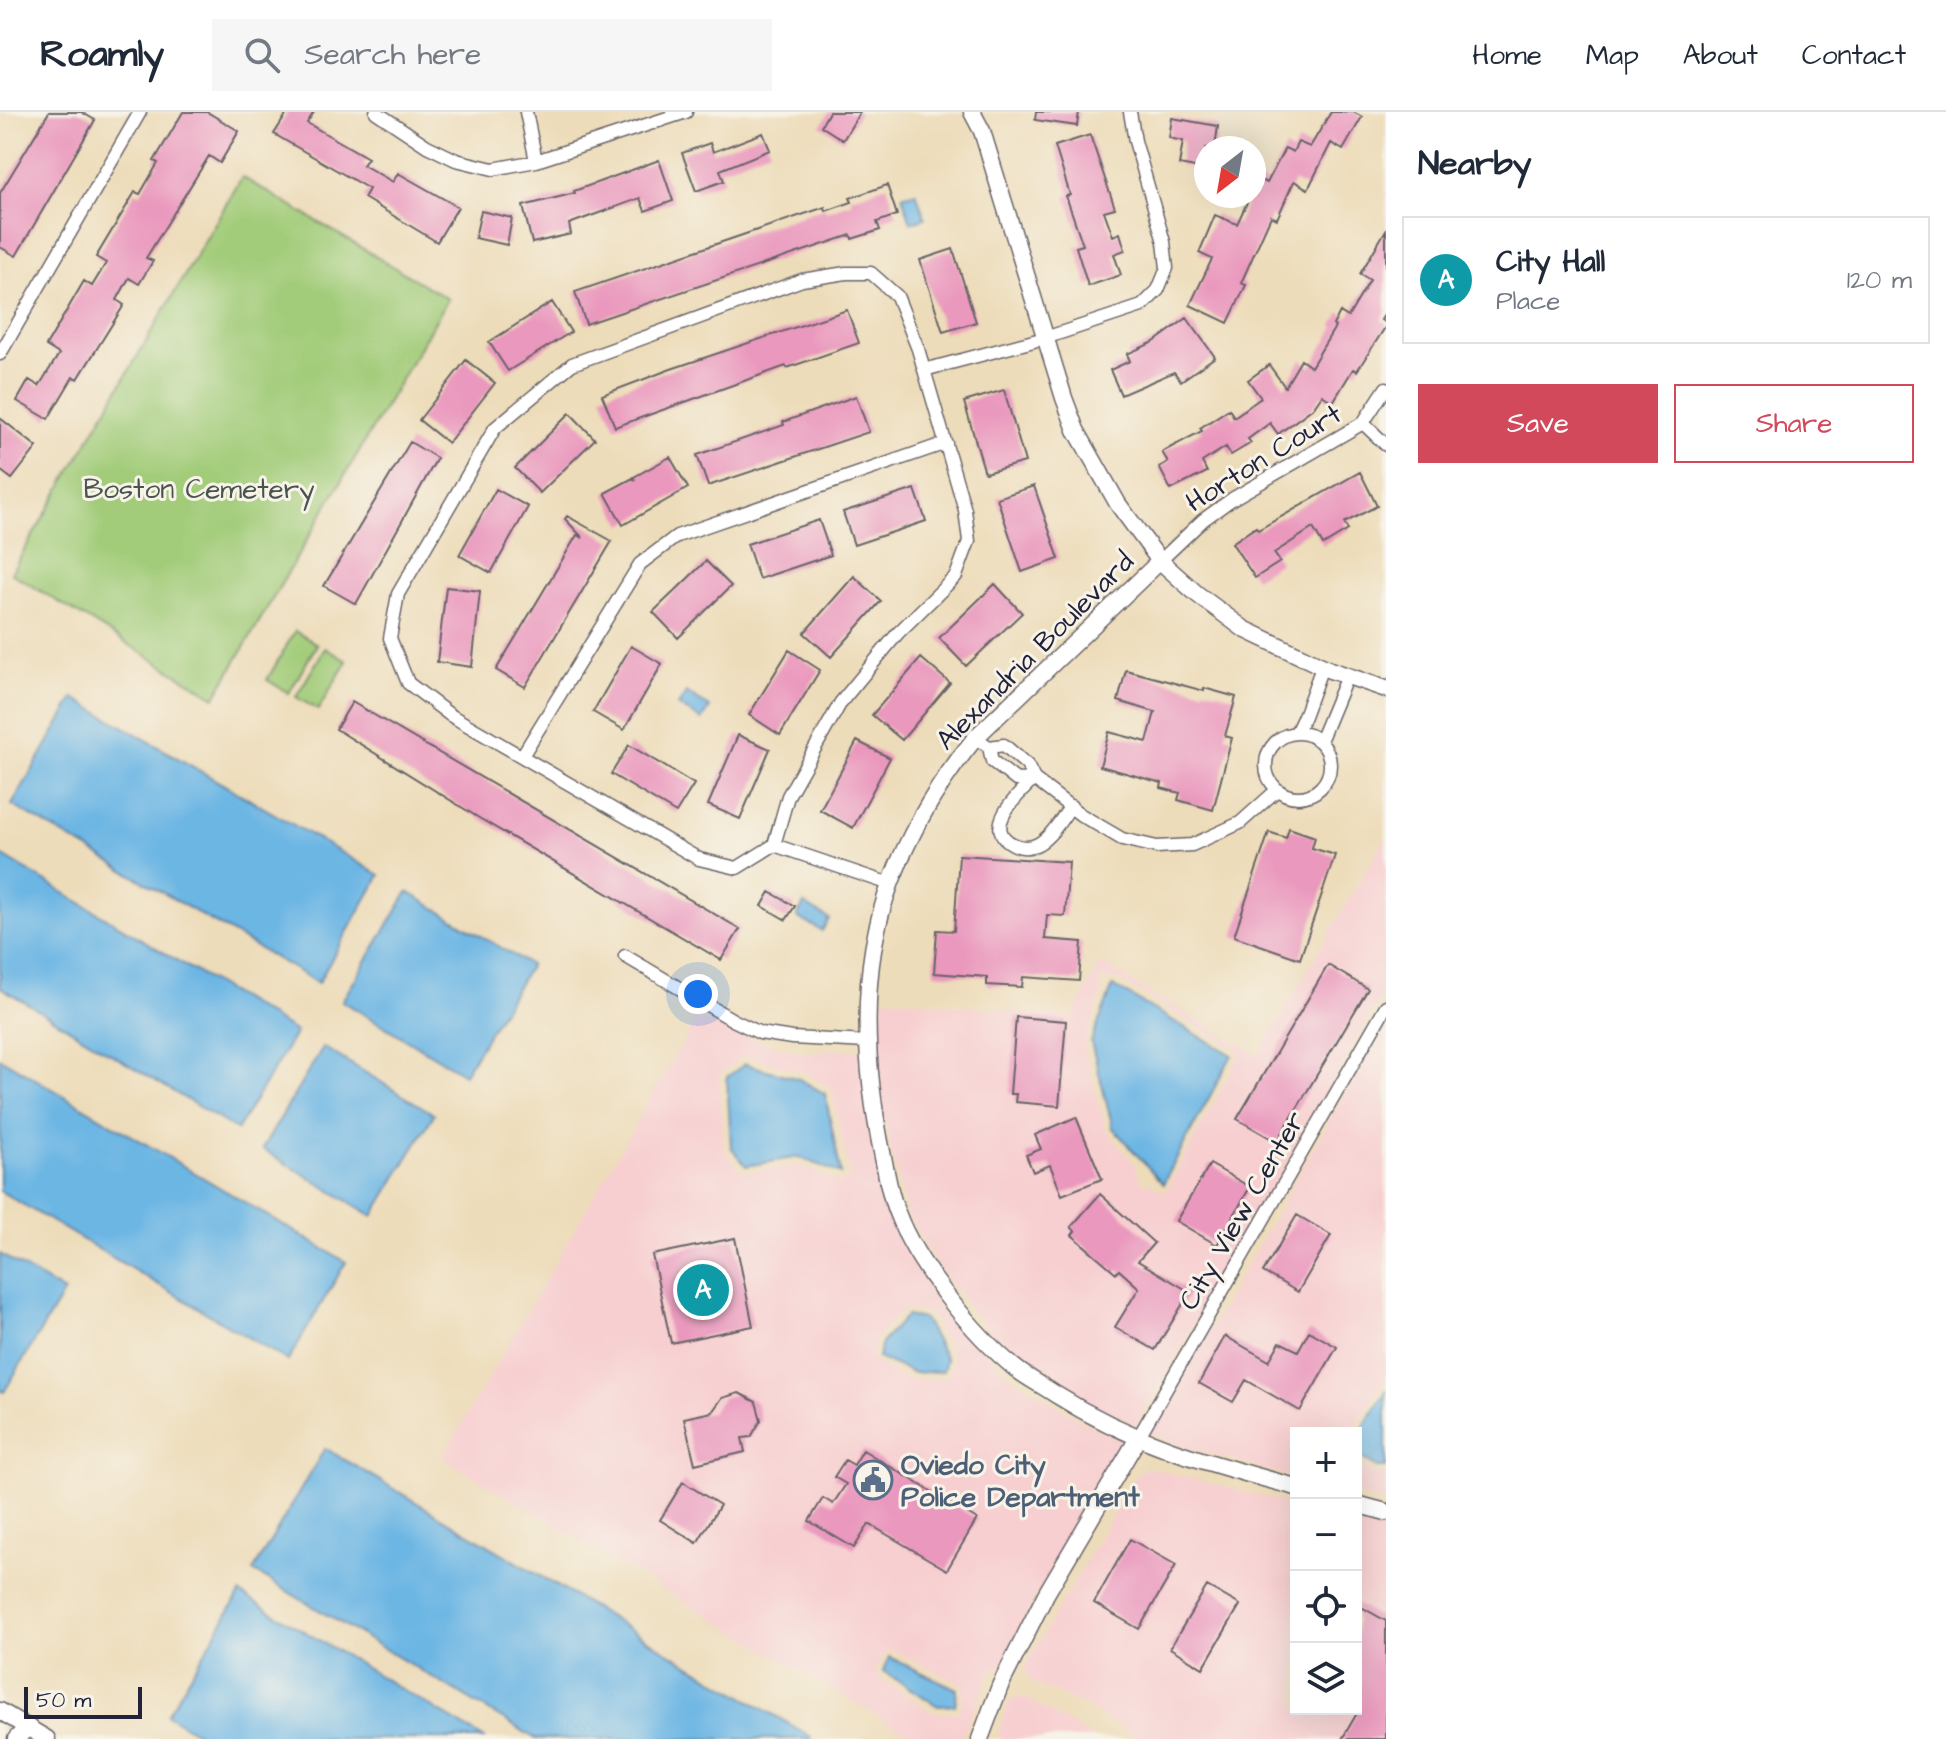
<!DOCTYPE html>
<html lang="en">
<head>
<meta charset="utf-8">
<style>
	body { margin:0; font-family:"Architects Daughter",sans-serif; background:#f6f6f7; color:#1f2937 }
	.controls { position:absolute; right:24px; bottom:24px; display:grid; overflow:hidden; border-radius:0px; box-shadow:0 8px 32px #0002 }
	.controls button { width:72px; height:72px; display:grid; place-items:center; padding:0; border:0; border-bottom:2px solid #e0e1e3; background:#fff; color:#1f2937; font:40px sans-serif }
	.compass { position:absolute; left:1194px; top:24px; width:72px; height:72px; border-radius:50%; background:#fff; box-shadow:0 8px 32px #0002; rotate:211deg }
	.scale { position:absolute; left:24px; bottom:20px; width:118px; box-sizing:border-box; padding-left:8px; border:4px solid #22223b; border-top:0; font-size:22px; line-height:28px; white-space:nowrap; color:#22223b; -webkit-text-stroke:6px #f7f3e8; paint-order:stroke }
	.you { position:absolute; left:698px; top:882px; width:28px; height:28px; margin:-20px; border:6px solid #fff; border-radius:50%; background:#1a73e8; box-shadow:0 0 0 12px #1a73e833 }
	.badge { display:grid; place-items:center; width:52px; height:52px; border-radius:50%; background:#d1495b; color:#fff; font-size:26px; font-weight:700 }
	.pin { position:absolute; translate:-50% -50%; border:4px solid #fff; box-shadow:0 2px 8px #0006 }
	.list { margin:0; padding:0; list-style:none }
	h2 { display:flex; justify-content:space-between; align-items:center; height:104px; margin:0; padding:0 32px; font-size:34px }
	h2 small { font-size:26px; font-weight:400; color:#747a83 }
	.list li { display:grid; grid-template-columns:52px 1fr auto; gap:24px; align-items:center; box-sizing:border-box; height:128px; margin:0 16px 16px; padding:0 16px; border:2px solid #e0e1e3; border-radius:0px }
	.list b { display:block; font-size:30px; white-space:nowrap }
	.list p { margin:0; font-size:26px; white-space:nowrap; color:#747a83 }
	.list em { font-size:26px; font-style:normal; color:#747a83 }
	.actions { display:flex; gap:16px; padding:24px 32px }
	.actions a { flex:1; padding:18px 0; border:2px solid #d1495b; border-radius:0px; text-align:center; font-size:28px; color:#d1495b }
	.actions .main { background:#d1495b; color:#fff }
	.icon { flex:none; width:44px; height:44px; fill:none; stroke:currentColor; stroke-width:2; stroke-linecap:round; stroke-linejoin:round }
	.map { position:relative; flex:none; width:1386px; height:1627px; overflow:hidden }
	header { display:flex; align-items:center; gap:48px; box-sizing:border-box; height:112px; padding:0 40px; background:#fff; border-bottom:2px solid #e0e1e3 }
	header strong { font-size:38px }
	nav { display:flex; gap:44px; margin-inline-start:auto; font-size:28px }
	.search { width:560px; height:72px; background:#f6f6f7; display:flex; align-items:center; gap:20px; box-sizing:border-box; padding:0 28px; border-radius:0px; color:#747a83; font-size:30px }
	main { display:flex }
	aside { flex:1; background:#fff }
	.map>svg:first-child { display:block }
	.built { fill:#f7cfd0; fill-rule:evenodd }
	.green { fill:#a2cc79; stroke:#62775a; stroke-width:2 }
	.water { fill:#6cb6e4; stroke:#476c90; stroke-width:2 }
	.building { fill:#ea98bd }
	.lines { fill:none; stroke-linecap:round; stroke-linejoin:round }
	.minor-casing { stroke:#696367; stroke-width:15 }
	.tertiary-casing { stroke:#696367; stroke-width:19 }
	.minor { stroke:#fff; stroke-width:12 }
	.tertiary { stroke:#fff; stroke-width:16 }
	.labels { text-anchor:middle; stroke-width:6; stroke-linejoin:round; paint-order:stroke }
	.street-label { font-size:28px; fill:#22223b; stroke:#f7f3e8 }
	.park-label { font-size:28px; fill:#48554e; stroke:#f7f3e8 }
	.service-label { font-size:28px; font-weight:bold; fill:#4e5e75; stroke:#f7f3e8; text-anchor:start }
</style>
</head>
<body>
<header>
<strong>Roamly</strong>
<div class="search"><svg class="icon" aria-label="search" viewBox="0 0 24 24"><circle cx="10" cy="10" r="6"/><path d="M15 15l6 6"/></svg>Search here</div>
<nav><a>Home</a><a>Map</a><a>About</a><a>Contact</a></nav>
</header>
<main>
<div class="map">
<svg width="1386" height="1627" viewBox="0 0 1386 1627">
	<rect width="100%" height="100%" fill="#f7f3e8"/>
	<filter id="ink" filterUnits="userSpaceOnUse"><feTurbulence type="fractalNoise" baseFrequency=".0125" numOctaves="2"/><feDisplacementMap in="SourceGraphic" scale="16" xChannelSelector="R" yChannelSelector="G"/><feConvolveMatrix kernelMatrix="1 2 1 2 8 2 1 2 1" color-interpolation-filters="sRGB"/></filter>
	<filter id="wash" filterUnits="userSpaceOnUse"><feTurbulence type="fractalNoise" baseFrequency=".006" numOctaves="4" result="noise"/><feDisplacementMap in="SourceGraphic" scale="32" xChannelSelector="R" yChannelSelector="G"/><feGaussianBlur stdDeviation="1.8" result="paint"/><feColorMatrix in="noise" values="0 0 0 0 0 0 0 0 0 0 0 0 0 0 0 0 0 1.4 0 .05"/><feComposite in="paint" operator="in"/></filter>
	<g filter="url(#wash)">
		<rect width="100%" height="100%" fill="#eddcb9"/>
		<path class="built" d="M1386 724V877L1135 1315 1081 1287 1021 1249 985 1215 945 1165 927 1138 906 1100 884 1009 876 927 885 885 1072 906 1100 851 1258 943ZM1101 864 1108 869 1117 867 1239 939 1238 946 1166 1079 1158 1078 1152 1072 1142 1071 1132 1049 1106 1018 1084 933 1101 885Z
			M697 906 728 916 756 929 810 942 832 937 860 938 868 1015 890 1107 931 1177 972 1228 1009 1263 1072 1303 1126 1331 1039 1478 1000 1556 995 1554 960 1627H916L442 1346ZM747 945 801 959 831 976 849 1060 847 1067 838 1070 798 1053 742 1061 724 1036 719 966 722 960 741 946ZM903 1197 926 1200 930 1203 953 1246 949 1262 945 1266 910 1268 872 1249 875 1227ZM892 1538 962 1572 964 1578 960 1598 956 1601H935L879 1565 876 1558 883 1543Z
			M1386 910V1266L1352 1321H1296V1366L1185 1335 1150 1321Z
			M1356 1351 1373 1362 1386 1363V1391L1356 1382Z
			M1147 1355 1296 1393V1597H1356V1410L1386 1418V1627H1139L1083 1593 1033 1571 1025 1560 1027 1551 1135 1364Z
			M1021 1585 1027 1587 1095 1627H997L1007 1593 1011 1588Z"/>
		<path class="green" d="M242 65 448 187 215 585 11 461Z
			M295 519 317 532 289 581 267 568Z
			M325 536 347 549 318 598 296 585Z"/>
		<path class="water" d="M916 80 925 106 911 110 902 84Z
			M686 581 710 595 702 608 678 594Z
			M74 586 380 763 318 871 12 693Z
			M0 742 296 920 237 1018 0 875Z
			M408 780 530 853 464 962 342 889Z
			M804 792 829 807 822 819 797 805Z
			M1113 874 1232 943 1163 1072 1113 1016 1091 930Z
			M323 935 434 1002 373 1104 262 1037Z
			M0 946 346 1150 288 1249 0 1079Z
			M745 952 799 967 825 982 841 1062 799 1045 746 1054 731 1035 727 965Z
			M0 1142 64 1180 4 1280 0 1278Z
			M906 1204 924 1207 946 1247 943 1259 914 1261 878 1246 882 1230Z
			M1386 1279V1356H1377L1356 1342V1328Z
			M325 1336 811 1625 810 1627H536L253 1459Z
			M240 1481 485 1627H207L167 1603Z
			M889 1545 957 1577 955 1593 938 1594 883 1559Z"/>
		<g id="blocks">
			<path class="building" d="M49 0H81L95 8 16 144 0 135V81Z
				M183 0H207L239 19 220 51 209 44 146 146 153 149 139 172 129 166 117 188 124 193 78 267 73 265 48 307 17 289 29 268 39 274 59 242 46 234 84 169 92 174 106 151 96 145 135 80 140 82 158 51 154 49Z
				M288 0H314L307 11 368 46 363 53 393 70 398 61 458 95 437 130 364 86 369 77 274 22Z
				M829 0H860L843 28 821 14Z
				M1036 0H1079L1077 14 1035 8Z
				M1331 0H1353L1362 5 1343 38 1331 31 1308 77 1294 69 1277 107 1271 104 1241 171 1246 173 1228 211 1190 193 1212 147 1199 141 1215 103 1237 112 1250 84H1254V65L1267 71 1285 36 1293 40 1298 30 1310 35Z
				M1172 6 1218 14 1215 36H1206V58L1179 53 1183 29 1169 26Z
				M763 21 770 38 720 58 724 69 696 79 682 41 710 31 713 40Z
				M1090 23 1115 96 1104 99 1113 124 1120 121 1125 138 1114 142 1121 163 1088 174 1076 135 1083 133 1066 84 1070 83 1055 34Z
				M659 48 673 89 645 99 640 86 569 112 571 122 532 131 523 94 575 81 574 79Z
				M887 73 897 103 877 110 880 118 852 127 851 123 586 212 575 180 825 95 826 99 852 90 850 86Z
				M481 99 512 106 507 133 475 126Z
				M1386 118V200L1381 208 1386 211V214L1357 259 1353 257 1333 290 1322 283 1313 296 1278 322 1270 311 1248 327 1251 331 1231 343 1226 335 1202 350 1207 360 1171 378 1159 355 1168 350 1162 340 1202 319 1200 316 1229 297 1234 305 1261 286 1248 268 1269 253 1285 275 1301 248 1311 255 1335 215 1333 213 1340 200 1348 205 1370 168 1360 162Z
				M953 137 976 210 943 220 920 148Z
				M552 190 571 220 508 259 489 230Z
				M847 198 859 231 787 256 786 254 615 315 602 283 671 257Z
				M1187 206 1215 245 1181 269 1174 260 1121 283 1110 258 1130 249 1127 242 1154 230Z
				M466 248 495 271 448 331 419 308Z
				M1004 278 1025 350 985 361 964 290Z
				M856 284 869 320 708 374 697 343 784 313 783 310Z
				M570 301 595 327 540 381 515 356Z
				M0 306 37 335 12 367 0 358Z
				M410 330 437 346 356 492 324 474Z
				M670 345 688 376 623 413 605 381 633 366 635 368 634 365Z
				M1360 360 1377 394 1344 411 1348 418 1323 433 1313 416 1274 441 1280 450 1255 466 1232 431 1256 415 1258 418Z
				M1034 374 1059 447 1022 460 997 386Z
				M496 377 528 395 491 461 459 443Z
				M915 377 926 409 854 433 843 400Z
				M567 404 612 429 525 575 496 558 577 423 583 426 565 407Z
				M819 408 831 443 759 467 747 432Z
				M706 449 731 474 678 526 653 500Z
				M854 464 881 489 831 545 804 521Z
				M995 472 1022 501 966 554 939 526Z
				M446 475 480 479 472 555 437 550Z
				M631 534 662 552 624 618 593 600Z
				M789 538 820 558 780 623 749 603Z
				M921 546 950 571 902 628 872 603Z
				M1126 558 1204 579V576L1236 585 1225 624 1232 626 1213 698 1178 688 1180 681 1161 676 1162 671 1100 654 1109 620 1147 630 1155 600 1118 589Z
				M352 590 740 817 721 848 479 706 336 617Z
				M738 623 770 637 740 707 708 693Z
				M857 629 890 646 853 716 820 698Z
				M629 633 694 672 676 701 611 662Z
				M1289 716 1315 725 1312 736 1335 743 1300 847 1234 824 1269 720 1286 726Z
				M959 743 1069 750 1065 804 1047 803 1045 827 1082 830 1079 869 1023 865 1022 875 987 873V865L934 861 937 818 954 819Z
				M770 780 795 794 786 808 762 794Z
				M1328 853 1368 877 1277 1030 1237 1007Z
				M1016 905 1066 909 1059 994 1015 990 1016 982H1010Z
				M1076 1005 1102 1067 1062 1083 1050 1053 1033 1060 1026 1043 1041 1037 1035 1023Z
				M1210 1052 1250 1075 1217 1133 1176 1109Z
				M1100 1082 1154 1131 1138 1149 1190 1180 1155 1238 1115 1215 1139 1176 1119 1158 1116 1161 1072 1123 1075 1119 1071 1115Z
				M1297 1103 1331 1123 1298 1180 1263 1160Z
				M735 1126 753 1214 671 1231 652 1143Z
				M1309 1219 1337 1235 1300 1299 1246 1268 1233 1290 1199 1271 1225 1224 1269 1249 1280 1230 1298 1239Z
				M739 1281 756 1290 761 1308 751 1325 742 1326 745 1340 695 1352 684 1306 712 1300 722 1286Z
				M863 1338 977 1407 947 1458 869 1412 854 1436 809 1409 823 1386 833 1392 846 1372 834 1365 845 1348 854 1353Z
				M683 1370 720 1393 697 1431 660 1408Z
				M1130 1427 1176 1453 1139 1517 1094 1491Z
				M1207 1474 1240 1493 1203 1556 1170 1536Z
				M1356 1492 1386 1509V1627H1342L1356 1603Z"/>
		</g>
	</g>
	<g filter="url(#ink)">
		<use href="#blocks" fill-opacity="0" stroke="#696367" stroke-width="2"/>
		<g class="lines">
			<defs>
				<path id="minor" d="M376 0 427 34 456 48 493 57 536 49 686 0
					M526 0 536 49
					M846 161H871L897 184 918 237 965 398 969 429 956 464 898 521 841 590 788 684 774 733 737 756 699 747 450 603 408 571 390 526 398 482 495 316 572 252 802 168Z
					M0 242 140 0
					M924 258 1045 226 1142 194 1158 178 1167 156 1164 130 1135 29 1130 0
					M1363 311 1386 333
					M1160 449 1203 408 1232 387 1363 311 1386 276
					M1266 653a32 32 0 1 1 64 0a32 32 0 1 1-64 0Z
					M1296 621 1304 604 1322 555
					M1320 629 1347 564
					M983 631 989 635 992 649 1016 668 1034 667
					M989 635 1004 633 1027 653 1034 667 1081 703 1122 727 1157 735 1192 733 1240 711 1277 678
					M522 644 640 452 677 424 946 331
					M1034 667C1020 681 980 716 1013 732 1021 736 1030 736 1038 732 1052 724 1062 706 1071 694
					M774 733 890 772
					M625 844 733 908 760 921 792 926 867 930
					M1138 1326 1386 894"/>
				<path id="tertiary" d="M972 0 982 19 1064 286 1076 318 1118 392 1160 449 1197 482 1244 517 1330 558 1386 577
					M1160 449 976 625C940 669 911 717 891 770 858 857 864 955 883 1045 887 1064 890 1085 898 1103 917 1153 973 1222 1015 1256 1027 1266 1042 1273 1055 1282 1134 1332 1207 1351 1296 1375
					M1356 1392 1386 1400
					M0 1599 47 1627
					M16 1627 28 1615
					M980 1627 1000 1574 1046 1482 1138 1326"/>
			</defs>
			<use href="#minor" class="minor-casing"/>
			<use href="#tertiary" class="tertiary-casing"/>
			<use href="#minor" class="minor"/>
			<use href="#tertiary" class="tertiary"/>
		</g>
	</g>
	<defs>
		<symbol id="civic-ring" viewBox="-11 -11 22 22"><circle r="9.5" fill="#f7f3e8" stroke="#5c6f8a" stroke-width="1.5"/><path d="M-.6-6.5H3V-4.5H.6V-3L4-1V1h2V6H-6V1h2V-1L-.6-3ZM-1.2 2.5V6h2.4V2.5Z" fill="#5c6f8a"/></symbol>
	</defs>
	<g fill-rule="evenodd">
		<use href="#civic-ring" x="851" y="1346" width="44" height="44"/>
	</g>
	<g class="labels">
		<g class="street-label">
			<text transform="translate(1263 345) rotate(-32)" y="10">Horton Court</text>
			<text transform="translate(1034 538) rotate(-45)" y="10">Alexandria Boulevard</text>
			<text transform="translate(1241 1098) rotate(-60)" y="10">City View Center</text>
		</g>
		<g class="park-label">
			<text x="199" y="386">Boston Cemetery</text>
		</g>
		<g class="service-label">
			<text x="901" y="1362">Oviedo City<tspan x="901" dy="32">Police Department</tspan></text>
		</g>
	</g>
</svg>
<div class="controls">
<button>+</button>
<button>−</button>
<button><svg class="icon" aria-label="locate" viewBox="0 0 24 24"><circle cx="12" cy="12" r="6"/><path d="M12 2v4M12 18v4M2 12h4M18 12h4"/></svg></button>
<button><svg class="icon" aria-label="layers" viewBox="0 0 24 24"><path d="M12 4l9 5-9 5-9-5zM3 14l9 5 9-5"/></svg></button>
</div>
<svg class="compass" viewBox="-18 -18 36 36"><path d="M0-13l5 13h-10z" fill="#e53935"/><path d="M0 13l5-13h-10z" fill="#747a83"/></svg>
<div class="scale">50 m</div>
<div class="you"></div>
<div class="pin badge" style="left:703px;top:1178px;background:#0f9aa8">A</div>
</div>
<aside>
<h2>Nearby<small></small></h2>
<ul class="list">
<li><span class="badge" style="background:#0f9aa8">A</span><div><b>City Hall</b><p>Place</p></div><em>120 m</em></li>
</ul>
<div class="actions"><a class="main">Save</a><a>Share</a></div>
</aside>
</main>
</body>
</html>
